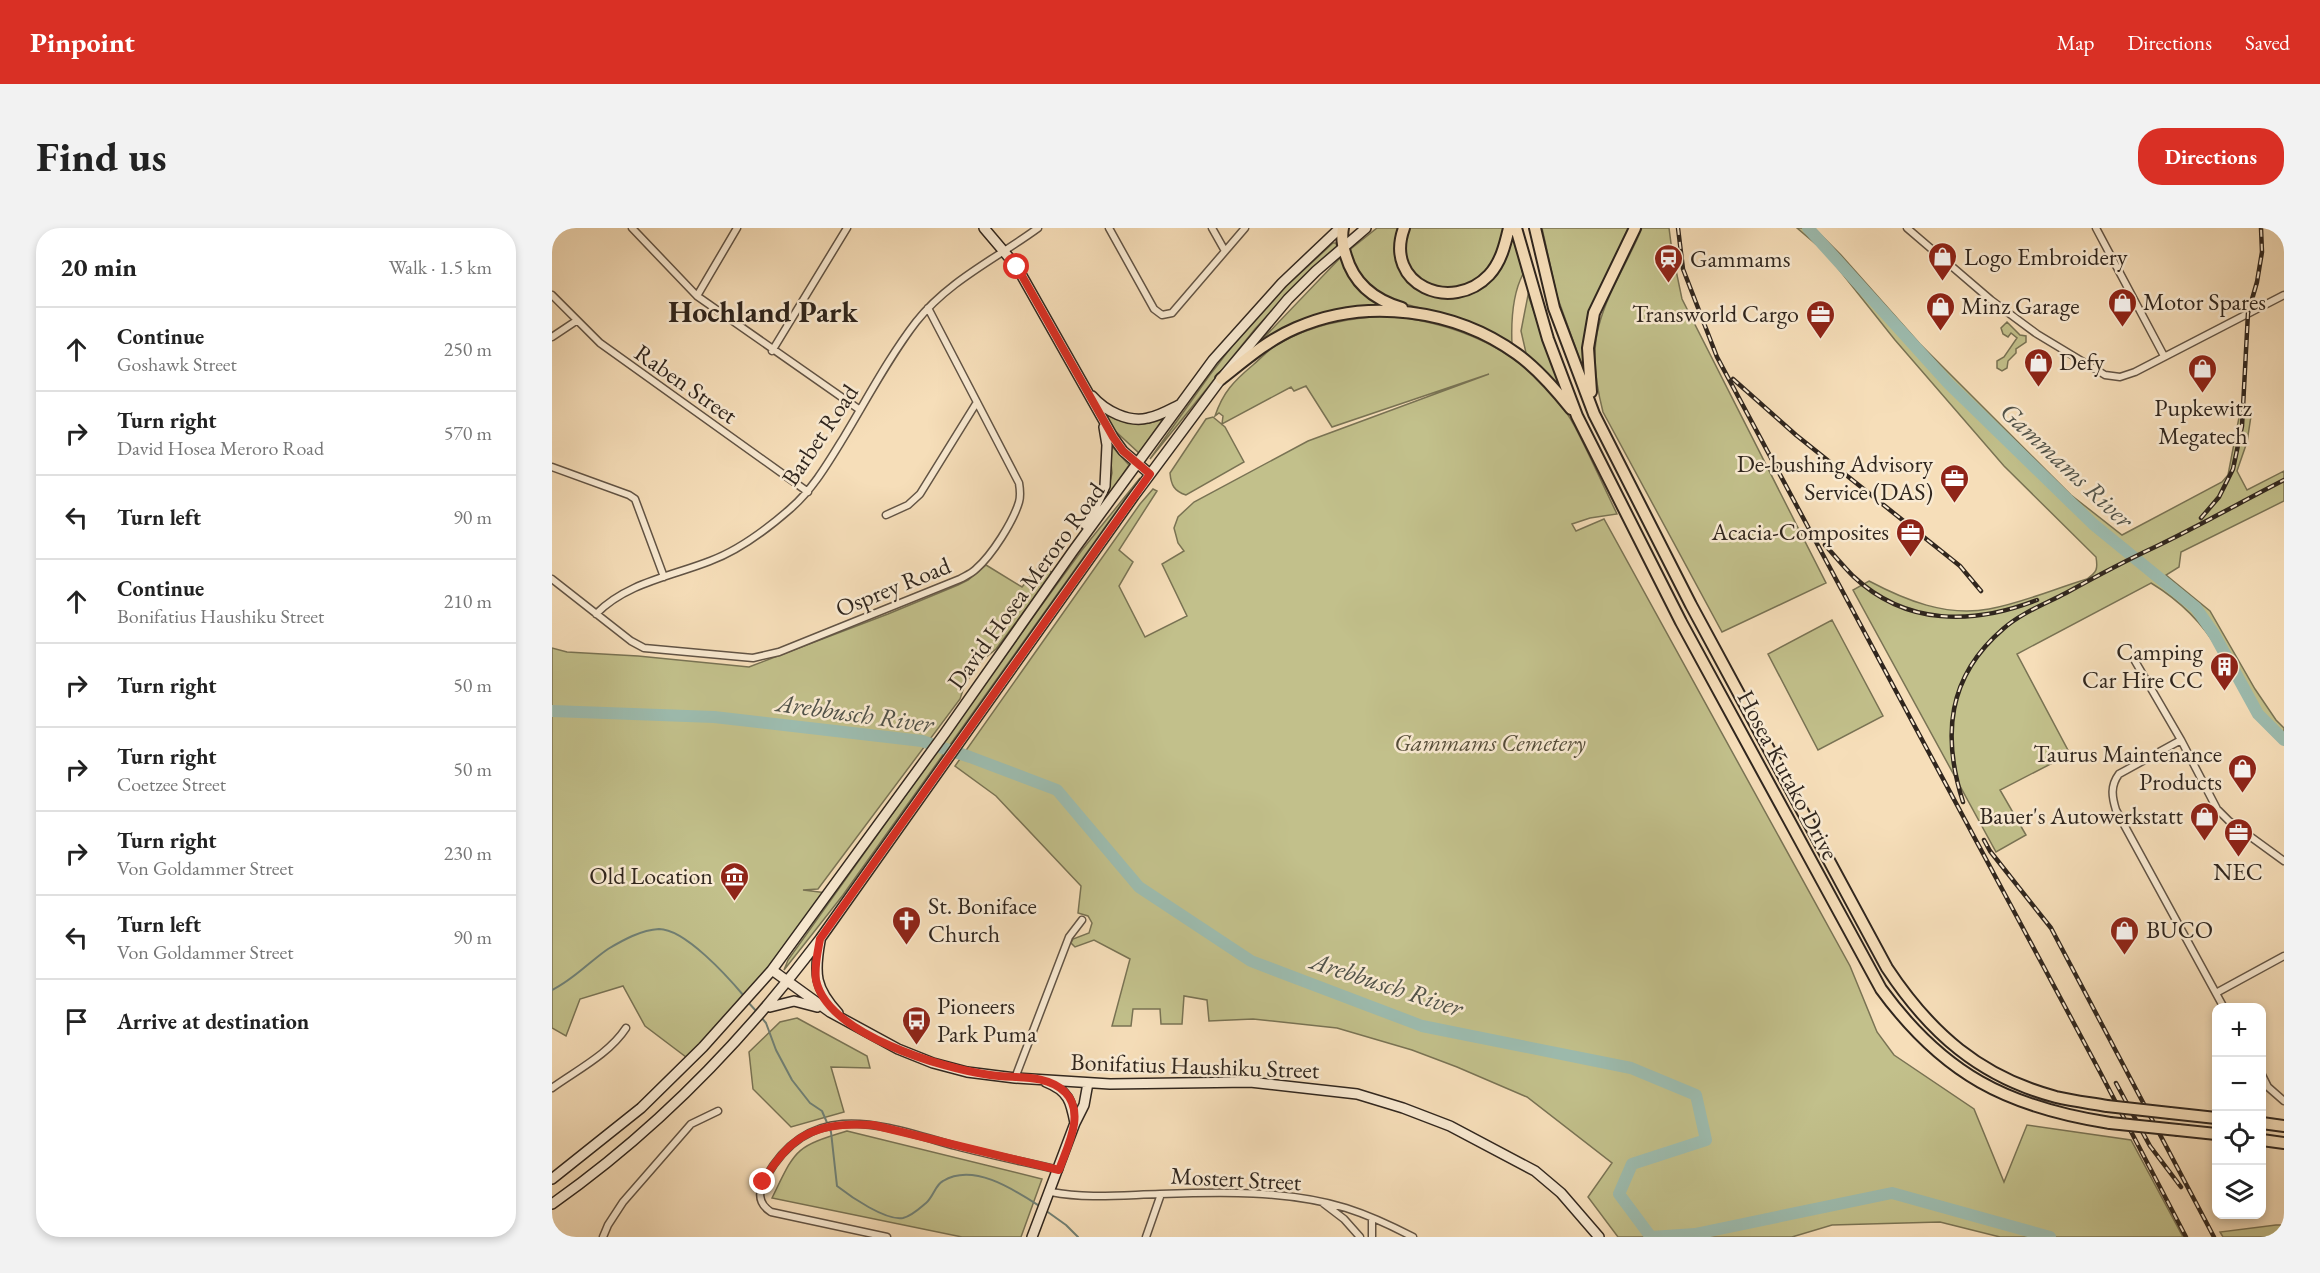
<!DOCTYPE html>
<html lang="en">
<head>
<meta charset="utf-8">
<style>
	body { margin:0; font-family:"EB Garamond",serif; background:#f2f2f2; color:#222 }
	.controls { position:absolute; right:18px; bottom:18px; display:grid; overflow:hidden; border-radius:12px; box-shadow:0 3px 9px #0003 }
	.controls button { width:54px; height:54px; display:grid; place-items:center; padding:0; border:0; border-bottom:2px solid #e0e0e0; background:#fff; color:#222; font:30px sans-serif }
	.stop { position:absolute; width:18px; height:18px; margin:-14px; border:4px solid #d93025; border-radius:50%; background:#fff }
	.stop.end { background:#d93025; border-color:#fff; box-shadow:0 2px 6px #0008 }
	.list { margin:0; padding:0; list-style:none }
	h2 { display:flex; justify-content:space-between; align-items:center; height:78px; margin:0; padding:0 24px; font-size:26px }
	h2 small { font-size:20px; font-weight:400; color:#767676 }
	.list li { display:grid; grid-template-columns:39px 1fr auto; gap:18px; align-items:center; box-sizing:border-box; height:84px; padding:0 24px; border-top:2px solid #e0e0e0 }
	.list b { display:block; font-size:22px; white-space:nowrap }
	.list p { margin:0; font-size:20px; white-space:nowrap; color:#767676 }
	.list em { font-size:20px; font-style:normal; color:#767676 }
	.icon { flex:none; width:33px; height:33px; fill:none; stroke:currentColor; stroke-width:2; stroke-linecap:round; stroke-linejoin:round }
	.map { position:relative; flex:none; width:1732px; height:1009px; overflow:hidden; border-radius:24px }
	header { display:flex; align-items:center; gap:36px; box-sizing:border-box; height:84px; padding:0 30px; background:#d93025; color:#fff }
	header strong { font-size:28px }
	nav { display:flex; gap:33px; margin-inline-start:auto; font-size:21px }
	.intro { display:flex; align-items:center; justify-content:space-between; box-sizing:border-box; height:144px; padding:0 36px }
	h1 { margin:0; font-size:42px }
	.button { padding:15px 27px; border-radius:24px; background:#d93025; color:#fff; font-size:21px; font-weight:700 }
	main { display:flex; gap:36px; padding:0 36px }
	aside { flex:1; background:#fff; border-radius:24px; box-shadow:0 3px 9px #0003 }
	.map>svg:first-child { display:block }
	.green { fill:#c2c08b; stroke:#797354; stroke-width:1.5 }
	.lines { fill:none; stroke-linecap:round; stroke-linejoin:round }
	.stream { stroke:#718075; stroke-width:2 }
	.river { stroke:#9dbcaf; stroke-width:12 }
	.street-casing { stroke:#625445; stroke-width:9 }
	.secondary-casing { stroke:#30261e; stroke-width:12 }
	.primary-casing { stroke:#30261e; stroke-width:14 }
	.street { stroke:#f9ead2; stroke-width:6 }
	.secondary { stroke:#f9ead2; stroke-width:9 }
	.primary { stroke:#f6deb9; stroke-width:10 }
	.rail-casing { stroke:#30261e; stroke-width:4.5 }
	.rail { stroke:#f9ead2; stroke-width:2; stroke-dasharray:7; stroke-linecap:butt }
	.primary-bridge-casing { stroke:#30261e; stroke-width:14; stroke-linecap:butt }
	.primary-bridge { stroke:#f6deb9; stroke-width:10 }
	.route { stroke:#d93025; stroke-width:8 }
	.labels { text-anchor:middle; stroke-width:5; stroke-linejoin:round; paint-order:stroke }
	.poi-label { font-size:24px; fill:#30261e; stroke:#f9ead2; text-anchor:start }
	.street-label { font-size:24px; fill:#30261e; stroke:#f9ead2 }
	.park-label { font-size:24px; font-style:italic; fill:#544c39; stroke:#f9ead2 }
	.water-label { font-size:26px; font-style:italic; fill:#51534a; stroke:#f9ead2 }
	.district-label { font-size:30px; font-weight:bold; fill:#30261e; stroke:#f9ead2 }
</style>
</head>
<body>
<header>
<strong>Pinpoint</strong>
<nav><a>Map</a><a>Directions</a><a>Saved</a></nav>
</header>
<div class="intro"><h1>Find us</h1><a class="button">Directions</a></div>
<main>
<aside>
<h2>20 min<small>Walk · 1.5 km</small></h2>
<ul class="list">
<li><svg class="icon" aria-label="ahead" viewBox="0 0 24 24"><path d="M12 20V5M6 11l6-6 6 6"/></svg><div><b>Continue</b><p>Goshawk Street</p></div><em>250 m</em></li>
<li><svg class="icon" aria-label="right" viewBox="0 0 24 24"><path d="M7 20v-9h11M14 6l5 5-5 5"/></svg><div><b>Turn right</b><p>David Hosea Meroro Road</p></div><em>570 m</em></li>
<li><svg class="icon" aria-label="left" viewBox="0 0 24 24"><path d="M17 20v-9H6M10 6l-5 5 5 5"/></svg><div><b>Turn left</b></div><em>90 m</em></li>
<li><svg class="icon" aria-label="ahead" viewBox="0 0 24 24"><path d="M12 20V5M6 11l6-6 6 6"/></svg><div><b>Continue</b><p>Bonifatius Haushiku Street</p></div><em>210 m</em></li>
<li><svg class="icon" aria-label="right" viewBox="0 0 24 24"><path d="M7 20v-9h11M14 6l5 5-5 5"/></svg><div><b>Turn right</b></div><em>50 m</em></li>
<li><svg class="icon" aria-label="right" viewBox="0 0 24 24"><path d="M7 20v-9h11M14 6l5 5-5 5"/></svg><div><b>Turn right</b><p>Coetzee Street</p></div><em>50 m</em></li>
<li><svg class="icon" aria-label="right" viewBox="0 0 24 24"><path d="M7 20v-9h11M14 6l5 5-5 5"/></svg><div><b>Turn right</b><p>Von Goldammer Street</p></div><em>230 m</em></li>
<li><svg class="icon" aria-label="left" viewBox="0 0 24 24"><path d="M17 20v-9H6M10 6l-5 5 5 5"/></svg><div><b>Turn left</b><p>Von Goldammer Street</p></div><em>90 m</em></li>
<li><svg class="icon" aria-label="arrive" viewBox="0 0 24 24"><path d="M6 21V4h12l-3 4 3 4H6"/></svg><div><b>Arrive at destination</b></div></li>
</ul>
</aside>
<div class="map">
<svg width="1732" height="1009" viewBox="0 0 1732 1009">
	<rect width="100%" height="100%" fill="#f6deb9"/>
	<filter id="stains"><feTurbulence type="fractalNoise" baseFrequency=".00333" numOctaves="4"/><feColorMatrix values="0 0 0 0 .2 0 0 0 0 .09 0 0 0 0 .02 0 0 0 .5 -.17"/></filter>
	<radialGradient id="worn" r=".72"><stop offset=".6" stop-color="#630" stop-opacity="0"/><stop offset="1" stop-color="#630" stop-opacity=".3"/></radialGradient>
	<path class="green" d="M825 0H848C835 29 852 65 885 68 900 70 913 64 927 60L961 4 971 46C960 67 959 94 960 117L925 97 904 90 835 71 814 57 795 24Z
		M856 0H952C950 14 945 33 935 43 926 51 914 58 902 60 879 64 852 48 851 23 851 16 854 7 856 0Z
		M990 0H1079C1052 53 1028 84 1033 146L1005 68Z
		M1090 0H1117L1120 23 1130 71 1274 355 1170 404 1051 184C1044 157 1039 125 1047 97 1056 63 1077 32 1090 0Z
		M1245 0H1262L1289 27 1368 116 1519 267 1570 307 1670 254 1676 247 1689 179 1699 188 1695 214 1685 243 1695 262 1732 243V273L1629 324 1627 339 1614 347 1658 383 1703 461 1724 492 1732 500V517C1697 490 1689 459 1667 423 1650 394 1627 372 1599 355L1465 426 1518 526 1448 562 1474 607 1444 624 1301 362 1317 353C1353 372 1394 389 1437 381 1470 375 1502 361 1535 351 1545 344 1546 341 1544 329L1452 238 1343 112 1273 24Z
		M781 15H784L785 19 734 68 703 101 598 231 657 148 681 117 730 62Z
		M789 29 797 46 838 80 814 79 702 120Z
		M976 67 1011 165 974 125 969 103Z
		M838 88C914 96 985 129 1023 199 1038 228 1051 257 1065 286L1038 290 1020 296 1024 303 1052 291 1298 738 1325 804 1342 827 1422 881 1452 954 1475 897 1579 912 1631 1009H1448L1388 994 1280 997 1240 1009H1066L1036 969 1060 935 975 869 905 839 860 822 785 800 701 791 657 793 655 772 632 768 630 796H609L608 781H581L579 798H560L578 731 542 712 523 719 519 715 521 711 537 705 540 695 536 688 526 685 529 658 444 568 403 538 588 276 601 261 605 263 567 322 581 334 567 358 593 409 635 388 610 336 632 323 626 315 622 300 626 289 642 274 756 213 937 146 780 199 754 158 742 163 739 159 670 196 671 188 667 185 663 188C671 164 682 153 701 137 709 130 717 121 726 116 759 97 800 89 838 88Z
		M1455 94 1468 107 1474 108V114L1464 121V125L1456 133 1455 140 1450 143 1445 140V133L1452 129 1465 110 1459 105 1456 109 1451 106 1449 100Z
		M550 183C568 197 590 199 611 191L587 225 560 200Z
		M661 189 673 199 692 234 634 267C622 263 619 257 618 245L654 191Z
		M557 215 577 237 554 272 560 245Z
		M588 250 291 667 232 742 236 732 470 404 530 322Z
		M434 337 470 359 488 337 501 345 444 421 427 435 413 456 408 471 266 661 251 662 276 665 220 742 138 832 93 798 71 758 28 771 14 808 0 800V420L15 424 86 428 197 439 336 386 406 357 416 352Z
		M1280 392 1331 488 1266 522 1216 426Z
		M245 790 315 828 318 840 279 839 292 884 239 899 201 861 197 824 228 794Z
		M295 903 490 951 469 1009H410L220 970C244 921 242 919 295 903Z
		M1724 997H1732V1009H1671L1668 1004Z"/>
	<g class="lines">
		<path class="stream" d="M0 762C21 752 37 734 56 721 71 712 89 702 107 701 133 701 176 749 192 768
			M195 773 205 784
			M209 789 214 795 224 822 240 852 258 875 270 883 279 904 285 958C299 969 334 993 351 990 360 988 368 980 374 975 381 969 384 956 391 953 422 934 464 963 489 979
			M493 982 514 997 526 1009"/>
		<path class="river" d="M1256 0 1397 156 1541 296 1644 380 1662 406 1706 486 1732 512
			M0 483 162 489 370 513 418 529 505 562 587 659 699 733 870 798 1079 840 1144 867 1154 912 1080 936 1067 966 1099 1009 1143 1006 1340 965 1498 1009"/>
		<defs>
			<path id="street" d="M80 0 145 68 308 182
				M557 0 602 81 610 87 620 85 693 0
				M660 0 673 23
				M1355 0 1439 72 1485 106 1553 147 1568 149 1583 144 1732 67
				M1544 0 1612 128
				M0 67 48 115 256 264
				M145 68 185 0
				M0 109 24 93
				M220 123 295 0
				M0 239 77 267 83 271 112 349
				M334 287 356 277 368 266 425 174
				M0 351 79 413 92 420 201 430 227 424 408 351C413 348 419 346 424 341 440 327 461 294 467 274 469 267 468 261 467 255L376 80
				M44 386C74 355 120 348 158 333 188 322 214 302 238 281 261 261 276 235 292 209 315 171 337 129 364 94 396 53 445 30 486 0
				M1583 433 1629 512 1665 581 1677 593 1732 633
				M1629 512 1567 546C1558 558 1560 569 1564 582L1672 780
				M1664 765 1732 728
				M1710 847 1716 859 1732 873
				M463 850 517 709 530 692
				M0 860C25 842 57 826 74 800
				M499 964C535 971 571 967 608 966 669 964 734 962 794 980 816 987 840 998 861 1009
				M771 975 792 991 808 1009
				M51 1009 56 997 71 974 139 896 166 883
				M335 1009 219 984C205 975 206 963 214 949 260 868 332 898 404 918 438 927 473 934 507 942
				M594 1009 609 966
				M820 1009V991"/>
			<path id="secondary" d="M432 0 465 39 561 209 571 223 598 246
				M540 168C553 183 577 195 596 190 607 188 617 182 627 177
				M534 297 553 258 555 217 552 199
				M268 713C262 746 263 760 286 785
				M220 742 278 784 346 821 381 835 415 844 463 850 558 856 698 854 805 866 851 880 898 898 983 943 1009 965 1047 1009
				M218 779 242 773 265 779
				M494 854C517 863 519 874 523 895
				M0 951 89 880 151 819 220 742 393 505 521 323 661 132 730 55 788 0
				M0 976C104 903 192 812 268 711L582 268 669 151 736 71 764 43 814 0
				M480 1009 523 895 532 877 536 855"/>
			<path id="primary" d="M791 0C789 10 791 19 794 28 802 56 823 72 850 80
				M852 0C831 57 900 86 937 47 949 34 953 17 957 0
				M964 0 996 111 1025 188 1129 394 1329 761C1391 846 1455 879 1558 895
				M983 0 1002 80 1042 186 1139 377 1335 740C1378 805 1428 849 1504 869 1521 873 1538 875 1555 878
				M669 151C693 132 716 112 744 100 814 69 903 81 965 126 986 141 1003 161 1019 181
				M1039 164 1036 120 1042 85 1083 0
				M1618 885 1664 890
				M1710 895 1732 898
				M1626 902 1664 906
				M1710 912 1732 915"/>
		</defs>
		<use href="#street" class="street-casing"/>
		<use href="#secondary" class="secondary-casing"/>
		<use href="#primary" class="primary-casing"/>
		<use href="#street" class="street"/>
		<use href="#secondary" class="secondary"/>
		<use href="#primary" class="primary"/>
		<defs>
			<path id="rail" d="M1126 0 1131 41 1165 129 1548 844 1634 1009
				M1181 151 1244 207 1408 338 1429 363
				M1649 290 1667 269 1681 241 1690 198 1696 85 1705 54 1710 24 1709 0
				M1273 317C1282 327 1291 338 1301 348 1354 398 1421 397 1485 372
				M1411 574C1390 508 1395 449 1451 401 1469 385 1493 376 1514 365 1543 349 1573 333 1603 319 1647 298 1689 274 1732 252
				M1432 612 1438 623 1499 700 1662 1009
				M1564 855 1598 918 1629 959"/>
		</defs>
		<use href="#rail" class="rail-casing"/>
		<use href="#rail" class="rail"/>
		<defs>
			<path id="primary-bridge" d="M1555 878 1618 885
				M1558 895 1626 902"/>
		</defs>
		<use href="#primary-bridge" class="primary-bridge-casing"/>
		<use href="#primary-bridge" class="primary-bridge"/>
	</g>
	<g class="lines">
		<path class="route" d="M211 954C238 906 266 893 321 897L507 942C515 919 534 885 513 864 493 845 463 851 438 847 391 841 275 806 264 752 262 738 266 723 268 711L598 246 571 223 561 209 465 39"/>
	</g>
	<defs>
		<symbol id="shop-pin" viewBox="-11 -11 22 30"><path d="M0 17L-7.5 6A9.5 9.5 0 1 1 7.5 6Z" fill="#8f2418" stroke="#f9ead2"/><path d="M-5-2.5h2.3a2.7 3.5 0 0 1 5.4 0H5L5.5 6h-11ZM-1.5-2.5h3a1.5 2.3 0 0 0-3 0Z" fill="#fff"/></symbol>
		<symbol id="station-pin" viewBox="-11 -11 22 30"><path d="M0 17L-7.5 6A9.5 9.5 0 1 1 7.5 6Z" fill="#8f2418" stroke="#f9ead2"/><path d="M-3-6H3Q5-6 5-4V2Q5 4 3 4L4.5 6H3L1.5 4h-3L-3 6H-4.5L-3 4Q-5 4-5 2V-4Q-5-6-3-6ZM-3.5-4v3h7v-3ZM-3.5 1v1.5H-2V1ZM2 1v1.5H3.5V1Z" fill="#fff"/></symbol>
		<symbol id="office-pin" viewBox="-11 -11 22 30"><path d="M0 17L-7.5 6A9.5 9.5 0 1 1 7.5 6Z" fill="#8f2418" stroke="#f9ead2"/><path d="M-6-3h4V-5.5h4V-3h4V5H-6ZM-1-4.5V-3h2v-1.5ZM-6 0V1H6V0Z" fill="#fff"/></symbol>
		<symbol id="building-pin" viewBox="-11 -11 22 30"><path d="M0 17L-7.5 6A9.5 9.5 0 1 1 7.5 6Z" fill="#8f2418" stroke="#f9ead2"/><path d="M-4-6H4V6H1V3H-1V6H-4ZM-2.5-4.3h1.7v1.8h-1.7ZM.8-4.3h1.7v1.8H.8ZM-2.5-1h1.7V.8h-1.7ZM.8-1h1.7V.8H.8Z" fill="#fff"/></symbol>
		<symbol id="museum-pin" viewBox="-11 -11 22 30"><path d="M0 17L-7.5 6A9.5 9.5 0 1 1 7.5 6Z" fill="#8f2418" stroke="#f9ead2"/><path d="M0-6L6-3V-2H-6V-3ZM-5-1h2V3h-2ZM-1-1h2V3h-2ZM3-1h2V3H3ZM-6 4H6V6H-6Z" fill="#fff"/></symbol>
		<symbol id="church-pin" viewBox="-11 -11 22 30"><path d="M0 17L-7.5 6A9.5 9.5 0 1 1 7.5 6Z" fill="#8f2418" stroke="#f9ead2"/><path d="M-1.2-6h2.4v3.5h3.3v2.4h-3.3V6h-2.4V-.1h-3.3v-2.4h3.3Z" fill="#fff"/></symbol>
		<symbol id="bus-pin" viewBox="-11 -11 22 30"><path d="M0 17L-7.5 6A9.5 9.5 0 1 1 7.5 6Z" fill="#8f2418" stroke="#f9ead2"/><path d="M-5-6H5V4H4V6H2V4H-2V6H-4V4H-5ZM-3.5-4V0h7V-4ZM-3.5 1.2v1.5H-2V1.2ZM2 1.2v1.5H3.5V1.2Z" fill="#fff"/></symbol>
	</defs>
	<g fill-rule="evenodd">
		<use href="#shop-pin" x="1374" y="12" width="33" height="45"/>
		<use href="#station-pin" x="1100" y="14" width="33" height="45"/>
		<use href="#shop-pin" x="1554" y="58" width="33" height="45"/>
		<use href="#shop-pin" x="1372" y="62" width="33" height="45"/>
		<use href="#office-pin" x="1252" y="70" width="33" height="45"/>
		<use href="#shop-pin" x="1470" y="118" width="33" height="45"/>
		<use href="#shop-pin" x="1634" y="124" width="33" height="45"/>
		<use href="#office-pin" x="1386" y="234" width="33" height="45"/>
		<use href="#office-pin" x="1342" y="288" width="33" height="45"/>
		<use href="#building-pin" x="1656" y="422" width="33" height="45"/>
		<use href="#shop-pin" x="1674" y="524" width="33" height="45"/>
		<use href="#shop-pin" x="1636" y="572" width="33" height="45"/>
		<use href="#office-pin" x="1670" y="588" width="33" height="45"/>
		<use href="#museum-pin" x="166" y="632" width="33" height="45"/>
		<use href="#church-pin" x="338" y="676" width="33" height="45"/>
		<use href="#shop-pin" x="1556" y="686" width="33" height="45"/>
		<use href="#bus-pin" x="348" y="776" width="33" height="45"/>
	</g>
	<g class="labels">
		<g class="poi-label">
			<text x="1412" y="37">Logo Embroidery</text>
			<text x="1138" y="39">Gammams</text>
			<text x="1591" y="82">Motor Spares</text>
			<text x="1409" y="86">Minz Garage</text>
			<text x="1247" y="94" text-anchor="end">Transworld Cargo</text>
			<text x="1507" y="142">Defy</text>
			<text x="1651" y="188" text-anchor="middle">Pupkewitz<tspan x="1651" dy="28">Megatech</tspan></text>
			<text x="1381" y="244" text-anchor="end">De-bushing Advisory<tspan x="1381" dy="28">Service (DAS)</tspan></text>
			<text x="1337" y="312" text-anchor="end">Acacia-Composites</text>
			<text x="1651" y="432" text-anchor="end">Camping<tspan x="1651" dy="28">Car Hire CC</tspan></text>
			<text x="1670" y="534" text-anchor="end">Taurus Maintenance<tspan x="1670" dy="28">Products</tspan></text>
			<text x="1631" y="596" text-anchor="end">Bauer's Autowerkstatt</text>
			<text x="1686" y="652" text-anchor="middle">NEC</text>
			<text x="161" y="656" text-anchor="end">Old Location</text>
			<text x="376" y="686">St. Boniface<tspan x="376" dy="28">Church</tspan></text>
			<text x="1594" y="710">BUCO</text>
			<text x="385" y="786">Pioneers<tspan x="385" dy="28">Park Puma</tspan></text>
		</g>
		<g class="street-label">
			<text transform="translate(134 156) rotate(35)" y="8">Raben Street</text>
			<text transform="translate(268 207) rotate(-56)" y="8">Barbet Road</text>
			<text transform="translate(474 358) rotate(-54)" y="8">David Hosea Meroro Road</text>
			<text transform="translate(341 359) rotate(-22)" y="8">Osprey Road</text>
			<text transform="translate(1236 547) rotate(62)" y="8">Hosea Kutako Drive</text>
			<text transform="translate(643 838) rotate(2)" y="8">Bonifatius Haushiku Street</text>
			<text transform="translate(684 951) rotate(3)" y="8">Mostert Street</text>
		</g>
		<g class="park-label">
			<text x="938" y="523">Gammams Cemetery</text>
		</g>
		<g class="water-label">
			<text transform="translate(1515 237) rotate(43)" y="9">Gammams River</text>
			<text transform="translate(303 485) rotate(8)" y="9">Arebbusch River</text>
			<text transform="translate(835 756) rotate(18)" y="9">Arebbusch River</text>
		</g>
		<g class="district-label">
			<text x="211" y="94">Hochland Park</text>
		</g>
	</g>
	<rect width="100%" height="100%" filter="url(#stains)"/>
	<rect width="100%" height="100%" fill="url(#worn)"/>
</svg>
<div class="controls">
<button>+</button>
<button>−</button>
<button><svg class="icon" aria-label="locate" viewBox="0 0 24 24"><circle cx="12" cy="12" r="6"/><path d="M12 2v4M12 18v4M2 12h4M18 12h4"/></svg></button>
<button><svg class="icon" aria-label="layers" viewBox="0 0 24 24"><path d="M12 4l9 5-9 5-9-5zM3 14l9 5 9-5"/></svg></button>
</div>
<div class="stop" style="left:465px;top:39px"></div>
<div class="stop end" style="left:211px;top:954px"></div>
</div>
</main>
</body>
</html>
